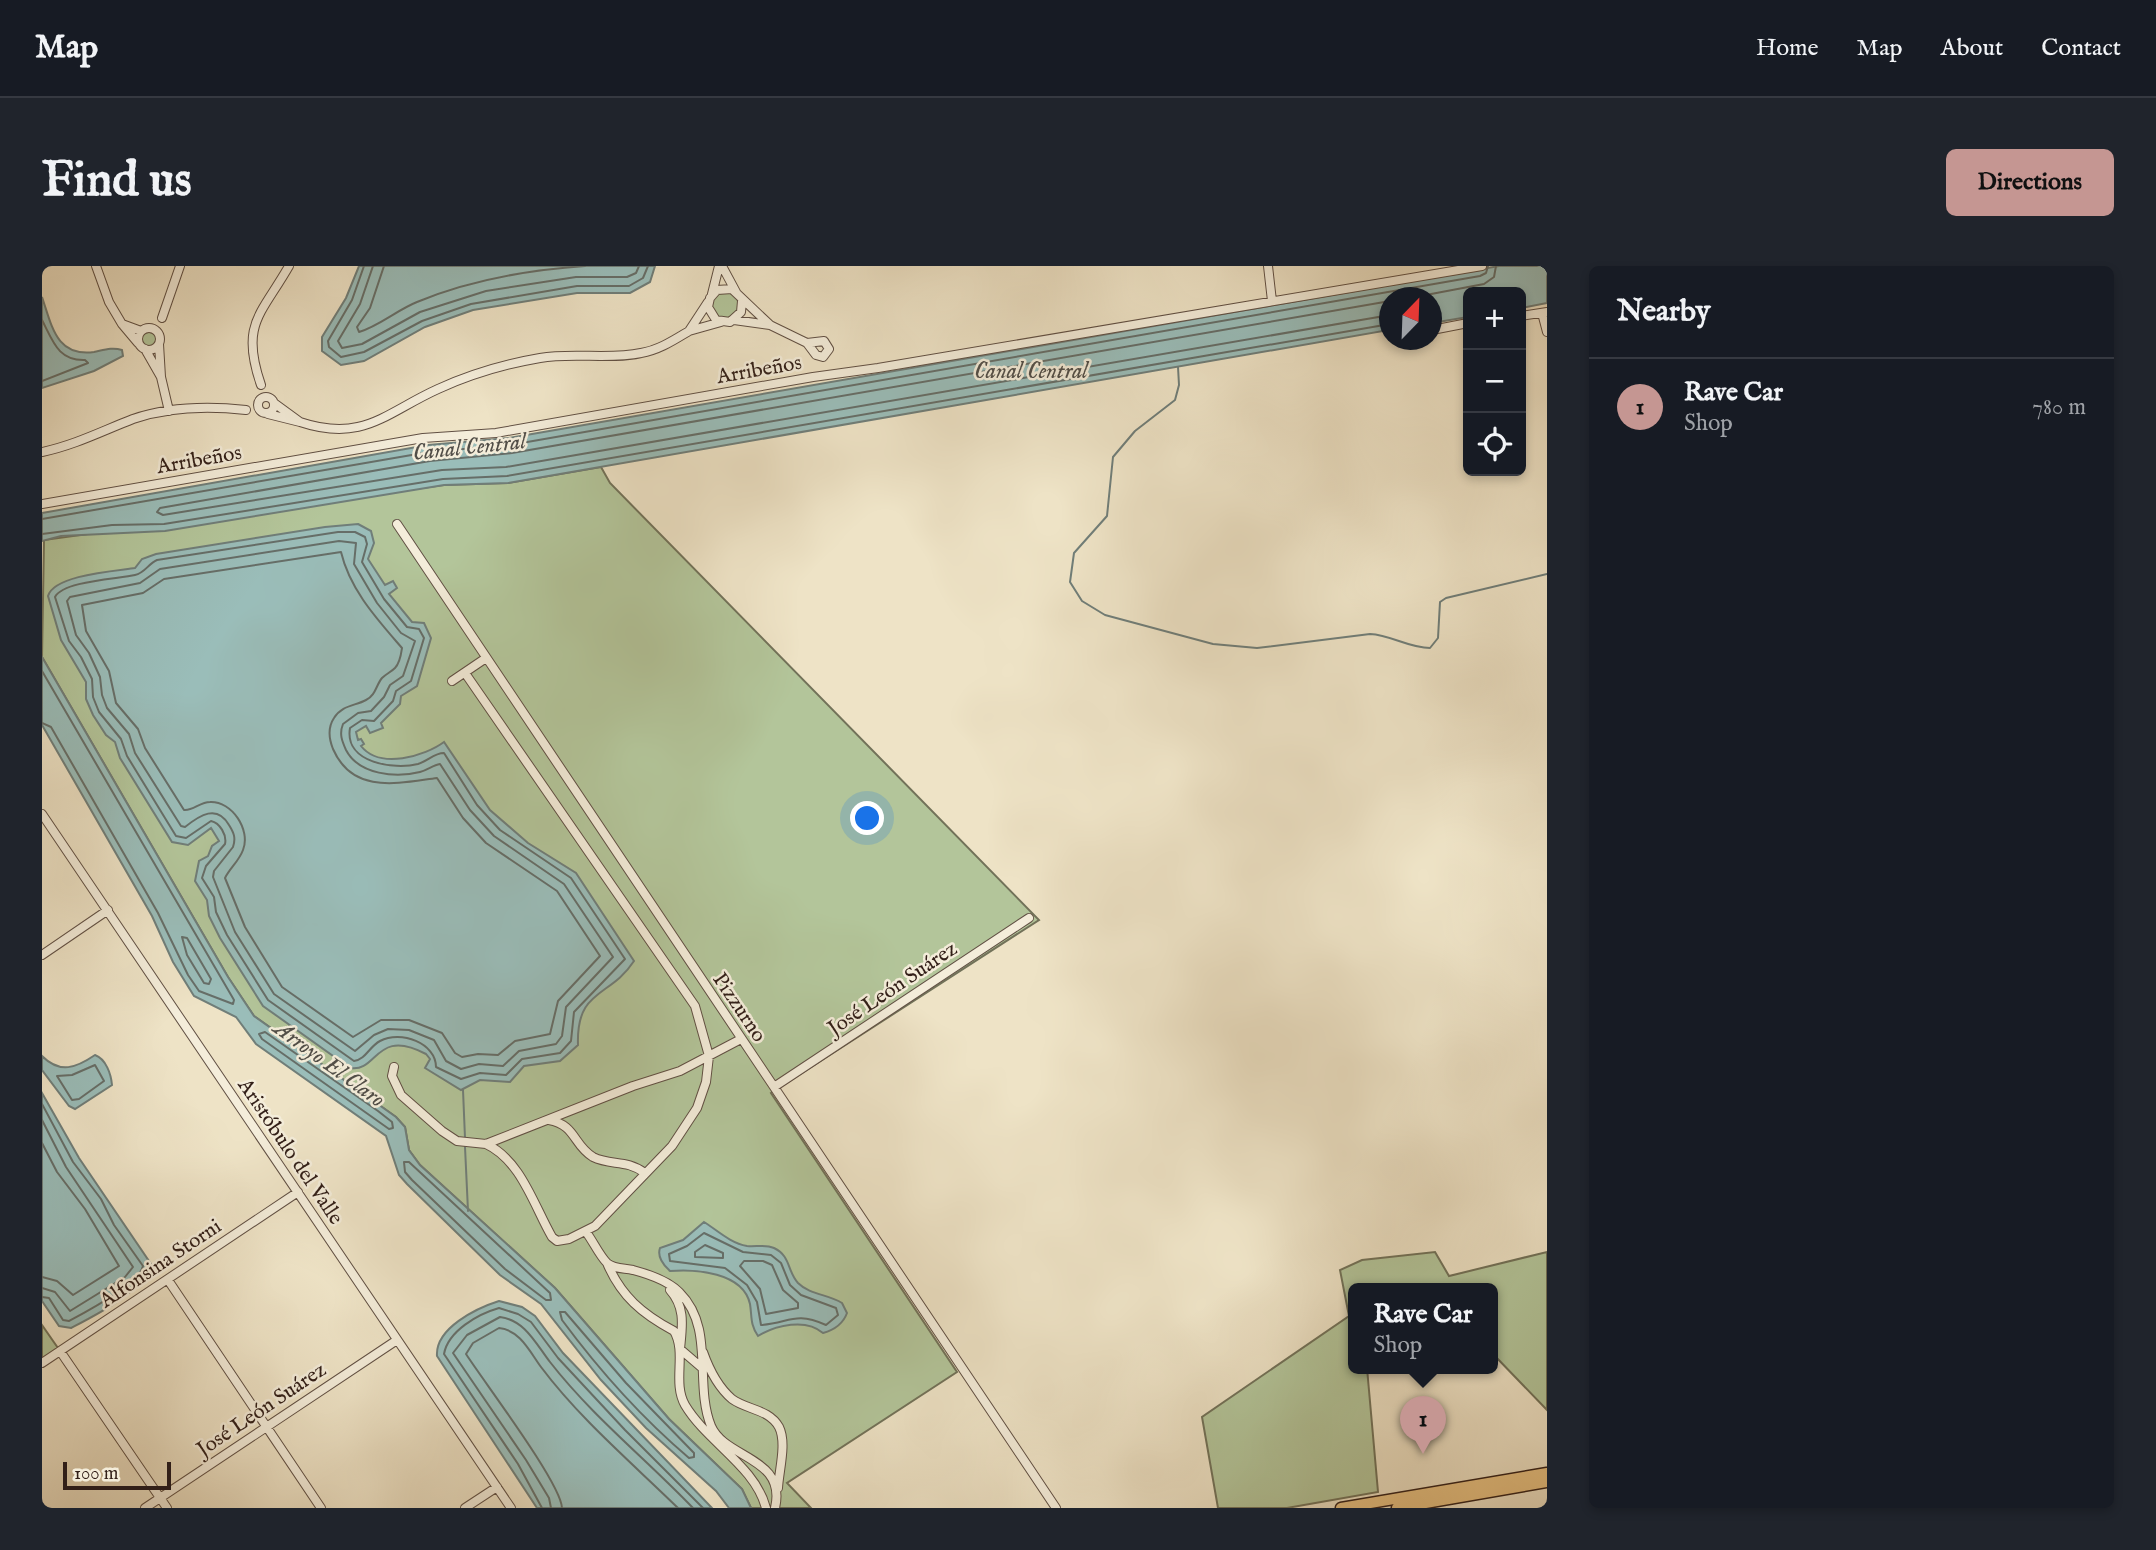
<!DOCTYPE html>
<html lang="en">
<head>
<meta charset="utf-8">
<style>
	body { margin:0; font-family:"IM FELL English",serif; background:#20242c; color:#f1f3f6 }
	.controls { position:absolute; right:21px; top:21px; display:grid; overflow:hidden; border-radius:10px; box-shadow:0 4px 10px #0003 }
	.controls button { width:63px; height:63px; display:grid; place-items:center; padding:0; border:0; border-bottom:2px solid #363941; background:#171b24; color:#f1f3f6; font:35px sans-serif }
	.compass { position:absolute; left:1337px; top:21px; width:63px; height:63px; border-radius:50%; background:#171b24; box-shadow:0 4px 10px #0003; rotate:23deg }
	.scale { position:absolute; left:21px; bottom:18px; width:108px; box-sizing:border-box; padding-left:7px; border:4px solid #321f18; border-top:0; font-size:19px; line-height:24px; white-space:nowrap; color:#321f18; -webkit-text-stroke:5px #f4edda; paint-order:stroke }
	.you { position:absolute; left:826px; top:553px; width:24px; height:24px; margin:-18px; border:5px solid #fff; border-radius:50%; background:#1a73e8; box-shadow:0 0 0 10px #1a73e833 }
	.badge { display:grid; place-items:center; width:46px; height:46px; border-radius:50%; background:#c59692; color:#111; font-size:23px; font-weight:700 }
	.pin { position:absolute; translate:-50% -58px; filter:drop-shadow(0 2px 4px #0008) }
	.pin::after { content:''; position:absolute; top:37px; width:24px; height:21px; background:inherit; clip-path:polygon(0 0,100% 0,50% 100%) }
	.popup { position:absolute; left:1306px; top:1017px; width:150px; height:91px; box-sizing:border-box; display:grid; place-content:center; border-radius:10px; background:#171b24; filter:drop-shadow(0 2px 5px #0005); font-size:23px; white-space:nowrap; color:#9ea1a6 }
	.popup b { font-size:26px; color:#f1f3f6 }
	.popup::after { content:''; position:absolute; left:50%; top:100%; margin-left:-14px; border:14px solid transparent; border-top-color:#171b24 }
	.list { margin:0; padding:0; list-style:none }
	h2 { display:flex; justify-content:space-between; align-items:center; height:91px; margin:0; padding:0 28px; font-size:30px }
	h2 small { font-size:23px; font-weight:400; color:#9ea1a6 }
	.list li { display:grid; grid-template-columns:46px 1fr auto; gap:21px; align-items:center; box-sizing:border-box; height:98px; padding:0 28px; border-top:2px solid #363941 }
	.list b { display:block; font-size:26px; white-space:nowrap }
	.list p { margin:0; font-size:23px; white-space:nowrap; color:#9ea1a6 }
	.list em { font-size:23px; font-style:normal; color:#9ea1a6 }
	.icon { flex:none; width:38px; height:38px; fill:none; stroke:currentColor; stroke-width:2; stroke-linecap:round; stroke-linejoin:round }
	.map { position:relative; flex:none; width:1505px; height:1242px; overflow:hidden; border-radius:10px }
	header { display:flex; align-items:center; gap:42px; box-sizing:border-box; height:98px; padding:0 35px; background:#171b24; border-bottom:2px solid #363941 }
	header strong { font-size:33px }
	nav { display:flex; gap:38px; margin-inline-start:auto; font-size:24px }
	.intro { display:flex; align-items:center; justify-content:space-between; box-sizing:border-box; height:168px; padding:0 42px }
	h1 { margin:0; font-size:49px }
	.button { padding:18px 32px; border-radius:10px; background:#c59692; color:#111; font-size:24px; font-weight:700 }
	main { display:flex; gap:42px; padding:0 42px }
	aside { flex:1; background:#171b24; border-radius:10px; box-shadow:0 4px 10px #0003 }
	.map>svg:first-child { display:block }
	.green { fill:#b3c59a; stroke:#727259; stroke-width:2 }
	.water { fill:#9abdb9; stroke:#707e79; stroke-width:2 }
	.lines { fill:none; stroke-linecap:round; stroke-linejoin:round }
	.shore { stroke:#666e68; stroke-width:2 }
	.stream { stroke:#707e79; stroke-width:2 }
	.minor-casing { stroke:#615044; stroke-width:10 }
	.major-casing { stroke:#321f18; stroke-width:13 }
	.minor { stroke:#f4edda; stroke-width:8 }
	.major { stroke:#e7c283; stroke-width:10 }
	.labels { text-anchor:middle; stroke-width:5; stroke-linejoin:round; paint-order:stroke }
	.street-label { font-size:21px; fill:#321f18; stroke:#f4edda }
	.water-label { font-size:23px; font-style:italic; fill:#514e48; stroke:#f4edda }
</style>
</head>
<body>
<header>
<strong>Map</strong>
<nav><a>Home</a><a>Map</a><a>About</a><a>Contact</a></nav>
</header>
<div class="intro"><h1>Find us</h1><a class="button">Directions</a></div>
<main>
<div class="map">
<svg width="1505" height="1242" viewBox="0 0 1505 1242">
	<rect width="100%" height="100%" fill="#eee3c6"/>
	<filter id="stains"><feTurbulence type="fractalNoise" baseFrequency=".00286" numOctaves="4"/><feColorMatrix values="0 0 0 0 .2 0 0 0 0 .09 0 0 0 0 .02 0 0 0 .5 -.17"/></filter>
	<radialGradient id="worn" r=".72"><stop offset=".6" stop-color="#630" stop-opacity="0"/><stop offset="1" stop-color="#630" stop-opacity=".3"/></radialGradient>
	<path class="green" d="M669 40a14 14 0 1 1 28 0a14 14 0 1 1-28 0Z
		M99 74a8 8 0 1 1 16 0a8 8 0 1 1-16 0Z
		M559 201 568 217 997 654 729 827 915 1106 745 1217 769 1242H709L700 1223 627 1153 513 1022 378 899 367 884 363 861 354 851 212 750 186 711 0 391 2 274 402 219 466 217Z
		M1393 986 1407 1010 1505 986V1144L1451 1088V1022H1311V1102H1325L1336 1226 1245 1242H1176L1160 1151 1307 1050 1298 1004 1320 994Z
		M0 1059 18 1085 0 1097Z"/>
	<path class="water" d="M317 0H613L608 16 588 27H535L431 44 383 61 322 95 299 99 280 85V71L304 32Z
		M1457 0H1505V37L1479 42V26H1426V51L1390 57V32H1348L1347 64 466 217 402 219 123 265 19 270 0 275V247L386 179 467 172Z
		M0 31C10 60 14 91 52 86 62 84 70 81 80 84L81 90 52 105 0 122Z
		M316 258 329 265 332 277 326 293 343 319 351 315 355 322 347 328 370 356 382 357 389 372 375 420 359 430 358 438 339 457 341 462 328 467 324 460 314 466 316 474 319 473 322 478 319 480C338 504 383 490 402 476L448 544 486 577 534 607 592 695C568 732 534 722 536 779L518 795 482 800 468 816 438 814 419 824 383 802 388 793 384 788C333 761 336 807 308 802L221 740 178 672 167 650 165 634 153 615 157 595 166 590 170 580 177 575 169 562 146 579 130 576 78 492 73 476 64 469 51 449 44 433V416L19 374 6 330C12 309 73 305 93 302L100 293 114 288 283 261Z
		M0 391 186 711 212 750 354 851 363 861 367 884 378 899 513 1022 627 1153 700 1223 709 1242H687L674 1225 604 1162 559 1114 499 1038 458 1009 365 918 357 909 344 870 214 778 194 751 152 730 131 696 110 650 0 459Z
		M53 789C64 793 69 808 70 819L33 843 27 840 0 804V790C18 808 34 802 53 789Z
		M0 827 37 892 109 998C104 1024 52 1050 29 1062L17 1060 0 1035Z
		M662 956C675 964 688 977 705 980 714 981 723 978 732 982 749 990 745 1005 756 1017 768 1029 786 1028 800 1037L805 1047C801 1058 792 1064 781 1067 764 1052 734 1059 716 1070 708 1059 710 1050 708 1038 701 1006 653 1003 628 1005 621 999 615 990 618 982L641 974Z
		M457 1035 480 1041 493 1050 521 1087 670 1242H495L395 1090C393 1062 435 1042 457 1035Z"/>
	<g class="lines">
		<path class="shore" d="M322 0 310 34 286 75 287 81 299 91 322 86 380 55 429 38 535 20H587L601 12 606 0
			M331 0 318 38 296 75 300 82 320 78 378 46 444 25 534 11H585L594 7 597 0
			M342 0 328 42 315 61 317 66C337 60 355 44 375 36 428 14 486 4 543 0
			M1368 32 1442 18 1452 11 1454 0
			M1348 35 470 187 388 195 118 242 115 246 121 249 400 204 464 201 1348 49
			M0 54C11 75 16 95 43 94L46 97 0 115
			M0 253 387 186 468 179 1438 10 1444 7 1446 0
			M296 266H313L323 271 325 278 320 296 342 333 365 361 377 363 382 372 369 415 354 425 351 435 332 455 320 454 308 462C302 497 352 504 376 498 386 495 392 487 402 487L435 539 458 564 529 612 583 693 532 746 529 775 518 787 480 793 464 809 438 807 419 813 394 801C394 777 359 764 338 775 327 781 324 793 312 795L226 734 185 669 174 646 172 631 160 612 164 600 183 578C185 569 178 557 169 555L144 572 134 570 85 490 79 473 57 446 51 431 50 413 39 391 27 375 13 331C21 315 76 313 93 309 103 307 106 298 115 294Z
			M0 268 70 259 122 258 401 213 465 210 1348 58
			M297 275 314 277 312 298 335 337 359 367 373 375 361 410 348 419 342 431 329 445 316 447 301 458C297 468 300 475 304 484 317 509 354 512 378 506 386 504 391 499 398 498L428 544 452 570 522 618 571 691 524 741 520 770 514 778 477 785 461 800 437 798 419 803 404 795 392 774 367 764 346 763 332 769 313 785 232 728 193 666 171 611 172 605 191 581C194 572 192 567 187 559 175 538 158 549 143 561L139 560 93 487 87 468 65 442 60 429 58 411 47 387 34 369 25 335 28 331 98 317 118 303Z
			M299 286C308 324 335 353 360 382 359 389 358 397 353 402 349 406 344 408 340 412 334 419 334 429 324 434 313 440 300 439 292 452 286 461 287 473 291 483 311 529 357 517 395 512L421 552 444 577 515 625 558 690 516 735 508 768 473 775 456 789 436 788 420 791 413 787 400 767 367 754H339L311 771 240 721 203 661 183 612C188 602 197 595 201 584 209 564 190 535 168 536 158 536 151 545 142 544L103 482 96 463 74 437 67 405 44 365 40 339 101 327 122 313Z
			M0 405 192 734 191 738 157 725 146 709 116 647 9 461 0 457
			M140 671 145 672 169 713 167 718 162 717 145 689Z
			M223 766 336 845 350 856 351 862 347 863 220 773 217 768Z
			M53 799 62 815 37 833 30 834 15 810 30 809Z
			M0 838 31 896 59 933 72 959 101 1000C97 1018 44 1046 27 1055L21 1054 7 1032 0 1031
			M0 854 24 901 91 1001 83 1011 28 1045 13 1026 0 1022
			M0 877 15 906 43 943 77 1000 31 1029 15 1015 0 1011
			M362 896H367L508 1027 509 1034H504L463 1003 370 914 363 906Z
			M662 967 701 986 729 989 739 997 748 1019 759 1029 794 1042 796 1049 784 1059C752 1045 748 1057 719 1059L715 1036 705 1019 683 1002 628 995 627 988 645 980Z
			M663 979 681 987V992L653 991V986Z
			M702 995H721L730 999 741 1024 756 1037V1042L724 1048 718 1023 698 1000Z
			M518 1046H523L584 1117 652 1187V1191L647 1192C600 1152 557 1104 520 1054Z
			M500 1242 476 1198 402 1088C406 1065 436 1048 457 1042L476 1048 489 1056 516 1092 583 1164 661 1242
			M509 1242 507 1232 484 1194 411 1087 425 1069 458 1051C483 1054 494 1078 508 1096 550 1150 604 1193 651 1242
			M520 1242C519 1217 442 1116 424 1088L431 1077 457 1062C478 1064 488 1086 499 1101 538 1153 590 1197 636 1242"/>
		<path class="stream" d="M1136 101 1137 119 1133 134 1093 165 1071 191 1065 250 1032 287 1028 316 1040 335 1063 349 1171 378 1215 382 1328 368C1349 369 1367 382 1388 382L1396 372 1398 336 1404 332 1505 308
			M421 824 423 872
			M423 881 426 945"/>
		<defs>
			<path id="minor" d="M54 0 67 36 80 58
				M680 0 694 26
				M1226 0 1230 35
				M670 28 677 0
				M666 36 647 65 679 56
				M1500 47 1505 66
				M1479 50 1505 46
				M120 52 138 0
				M692 54 728 59 690 23 675 24 668 32 666 41 674 54 688 56 699 46 700 35
				M728 59 765 77
				M96 73a11 11 0 1 1 22 0a11 11 0 1 1-22 0Z
				M1390 64 1426 57
				M782 75 787 83 781 91 774 89 765 77Z
				M96 77 80 58 99 65
				M103 83 119 111 117 78
				M119 111 127 145
				M219 119C198 58 219 49 247 0
				M216 139a8 8 0 1 1 16 0a8 8 0 1 1-16 0Z
				M226 148 258 156 232 137
				M258 156C321 177 343 147 396 123 429 108 463 98 498 92 531 86 567 94 599 87 617 84 632 74 647 65
				M0 186C33 179 60 165 91 153 126 141 167 140 204 144
				M0 238 381 172 454 167 771 111 836 102 1440 0
				M355 258 1014 1242
				M423 407 653 740 667 790 664 816 655 842 630 880 553 960 527 973 515 975 510 971C492 940 479 894 444 878
				M410 415 444 392
				M0 548 469 1242
				M0 689 66 644
				M352 801 350 810 359 829 400 865 415 875 444 878 591 820 638 805 699 773
				M732 821 987 652
				M507 854C534 859 531 879 551 891 569 900 584 893 603 907
				M544 966C551 975 557 989 565 997 572 1003 582 1002 591 1004 606 1008 627 1015 638 1027 673 1062 652 1118 669 1160 683 1193 745 1191 733 1242
				M565 997C579 1030 600 1048 632 1065 645 1087 630 1116 643 1139 665 1176 713 1200 724 1242
				M126 1014 279 1242
				M628 1024C644 1042 640 1061 638 1083L659 1101
				M18 1085 125 1242
				M661 1086C667 1103 676 1121 690 1133 705 1144 727 1143 737 1161 745 1177 737 1204 736 1222
				M0 1097 256 926
				M103 1242 355 1074
				M423 1242 455 1221"/>
			<path id="major" d="M1299 1242 1505 1207
				M1355 1242 1505 1216"/>
		</defs>
		<use href="#minor" class="minor-casing"/>
		<use href="#major" class="major-casing"/>
		<use href="#minor" class="minor"/>
		<use href="#major" class="major"/>
	</g>
	<g class="labels">
		<g class="street-label">
			<text transform="translate(717 103) rotate(-10)" y="7">Arribeños</text>
			<text transform="translate(157 193) rotate(-10)" y="7">Arribeños</text>
			<text transform="translate(850 722) rotate(-34)" y="7">José León Suárez</text>
			<text transform="translate(698 741) rotate(56)" y="7">Pizzurno</text>
			<text transform="translate(249 885) rotate(56)" y="7">Aristóbulo del Valle</text>
			<text transform="translate(118 997) rotate(-34)" y="7">Alfonsina Storni</text>
			<text transform="translate(219 1143) rotate(-34)" y="7">José León Suárez</text>
		</g>
		<g class="water-label">
			<text x="989" y="112">Canal Central</text>
			<text transform="translate(427 180) rotate(-6)" y="8">Canal Central</text>
			<text transform="translate(288 797) rotate(36)" y="8">Arroyo El Claro</text>
		</g>
	</g>
	<rect width="100%" height="100%" filter="url(#stains)"/>
	<rect width="100%" height="100%" fill="url(#worn)"/>
</svg>
<div class="controls">
<button>+</button>
<button>−</button>
<button><svg class="icon" aria-label="locate" viewBox="0 0 24 24"><circle cx="12" cy="12" r="6"/><path d="M12 2v4M12 18v4M2 12h4M18 12h4"/></svg></button>
</div>
<svg class="compass" viewBox="-18 -18 36 36"><path d="M0-13l5 13h-10z" fill="#e53935"/><path d="M0 13l5-13h-10z" fill="#9ea1a6"/></svg>
<div class="scale">100 m</div>
<div class="you"></div>
<div class="pin badge" style="left:1381px;top:1188px">1</div>
<div class="popup"><b>Rave Car</b>Shop</div>
</div>
<aside>
<h2>Nearby<small></small></h2>
<ul class="list">
<li><span class="badge">1</span><div><b>Rave Car</b><p>Shop</p></div><em>780 m</em></li>
</ul>
</aside>
</main>
</body>
</html>
